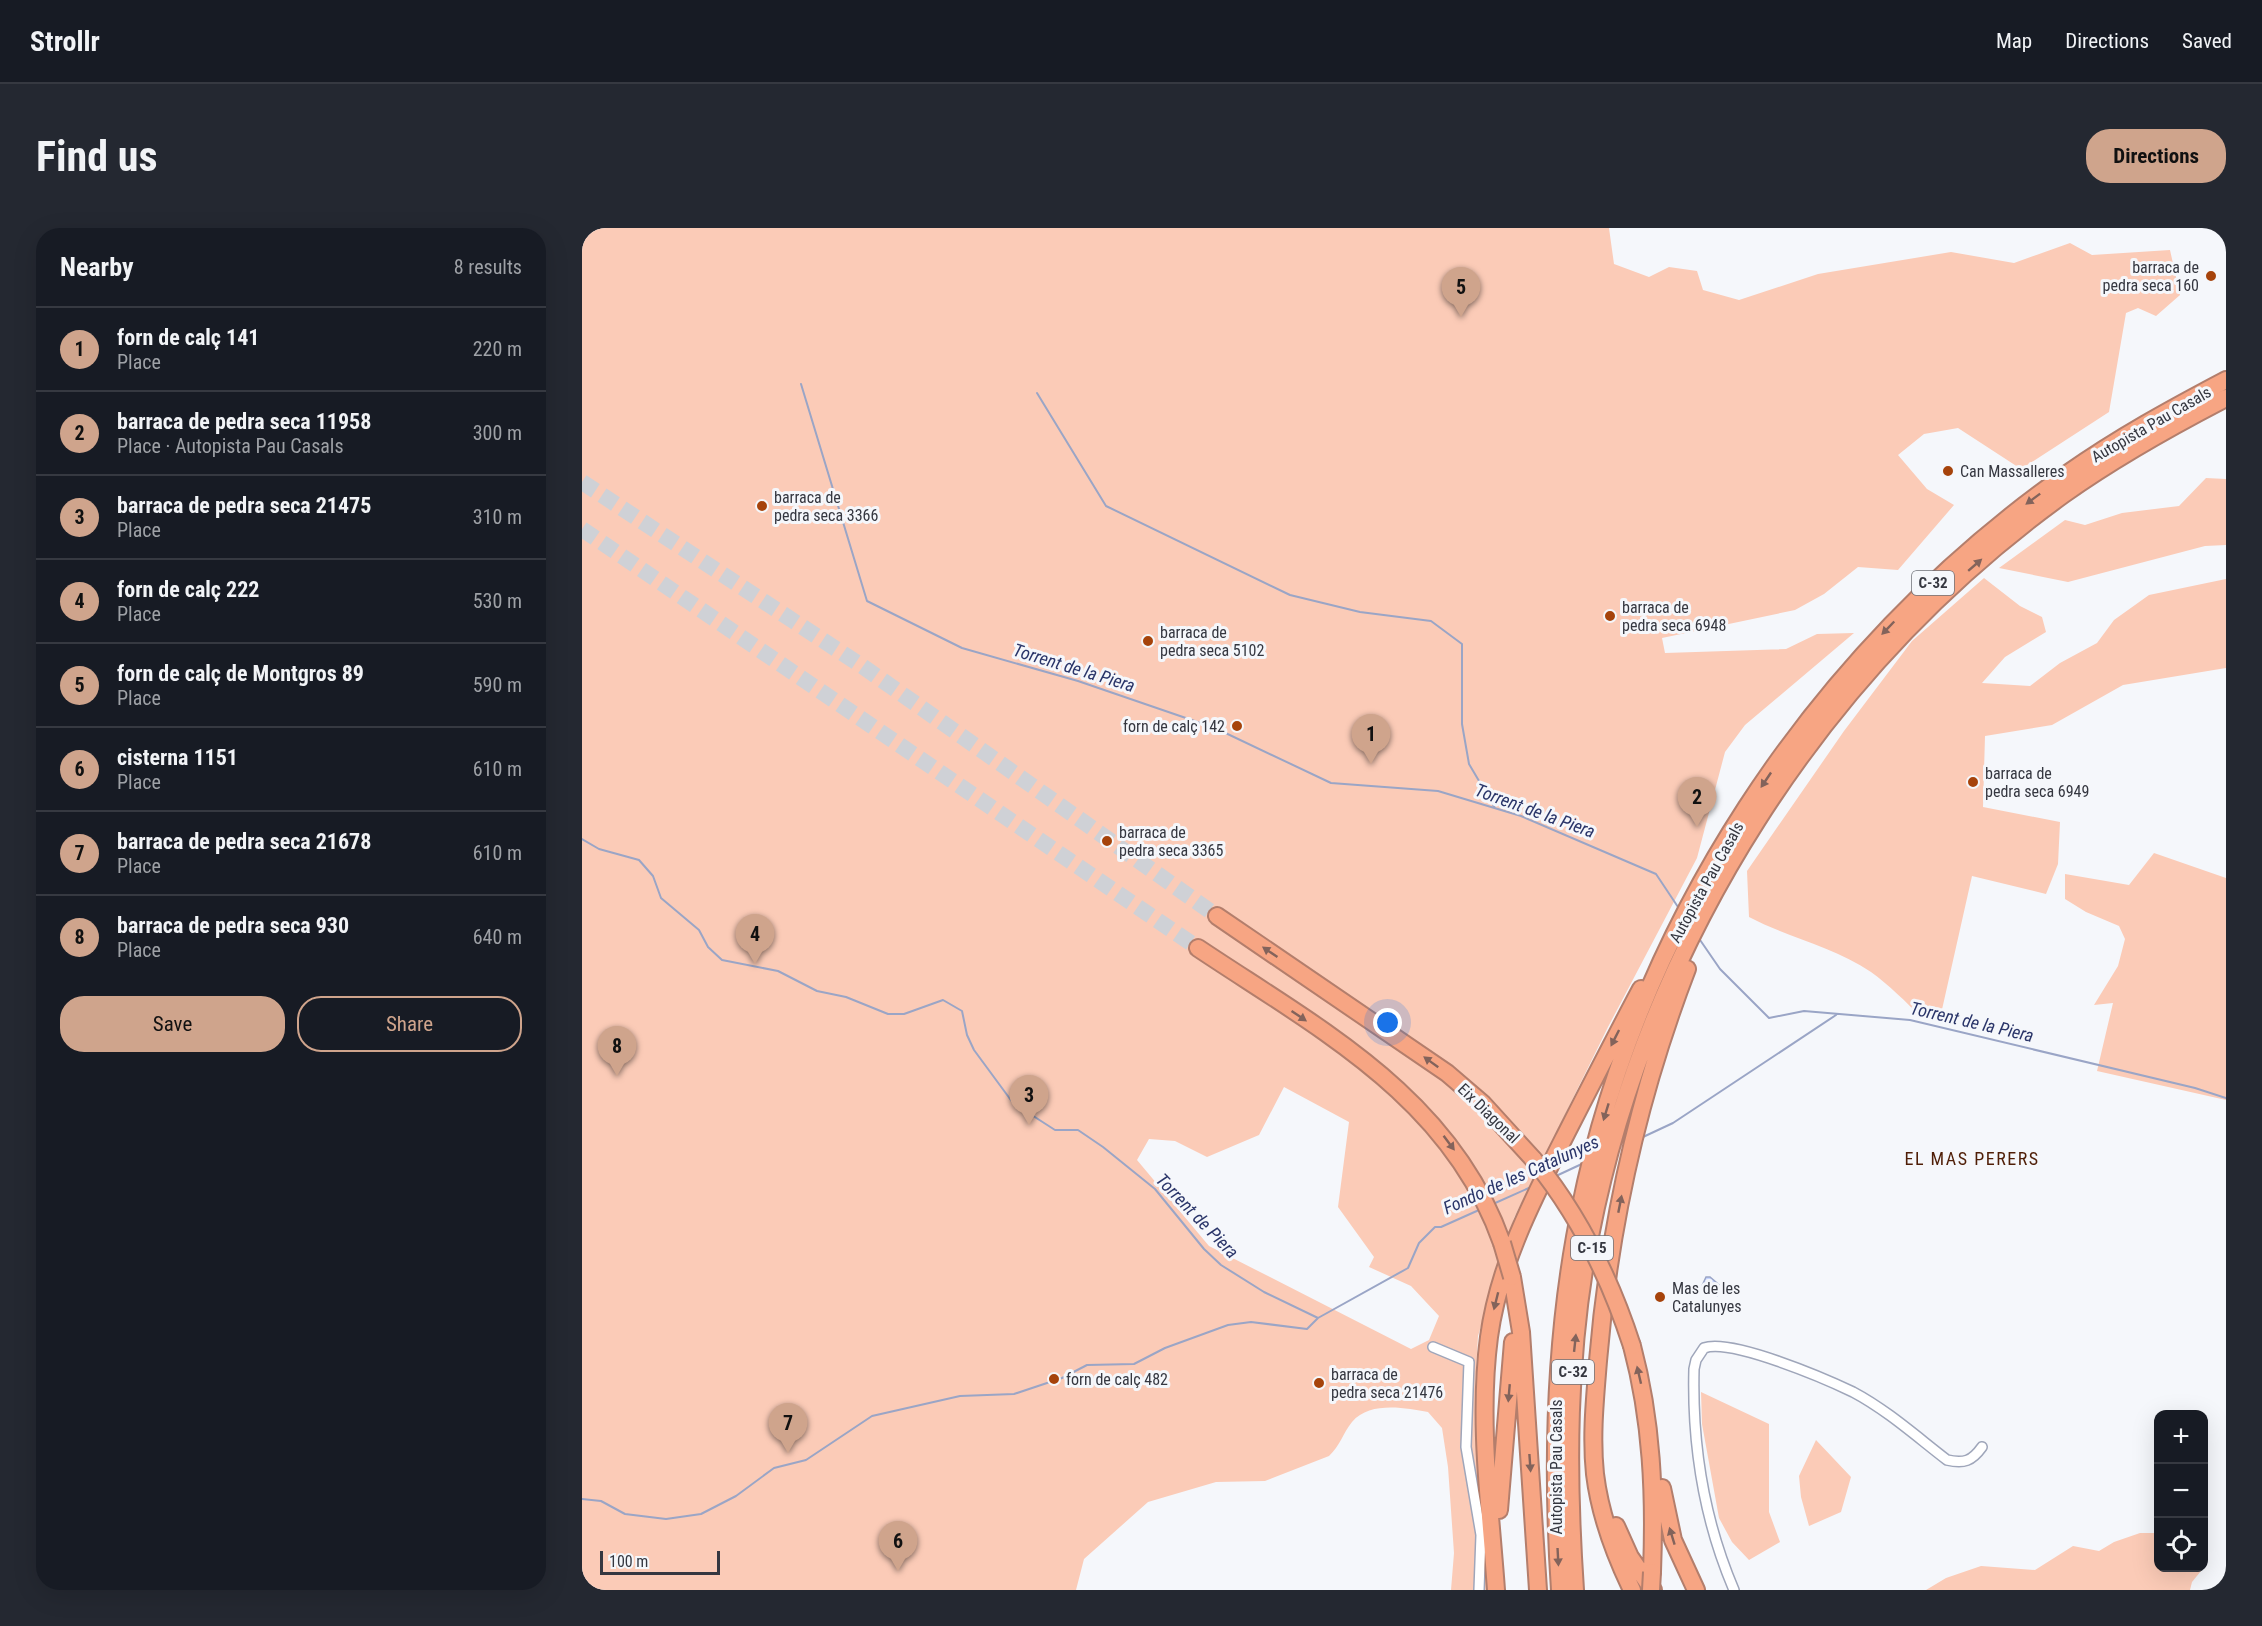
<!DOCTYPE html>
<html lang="en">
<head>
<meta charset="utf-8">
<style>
	body { margin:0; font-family:"Roboto Condensed",sans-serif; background:#242831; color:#f1f3f6 }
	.controls { position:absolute; right:18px; bottom:18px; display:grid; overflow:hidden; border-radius:12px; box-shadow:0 6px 24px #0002 }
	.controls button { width:54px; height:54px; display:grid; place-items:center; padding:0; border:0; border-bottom:2px solid #363941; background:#171b24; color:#f1f3f6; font:30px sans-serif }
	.scale { position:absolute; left:18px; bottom:15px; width:120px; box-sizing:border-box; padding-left:6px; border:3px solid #353740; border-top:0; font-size:16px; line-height:21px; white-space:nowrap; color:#353740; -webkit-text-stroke:4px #f5f7fb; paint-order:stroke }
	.you { position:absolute; left:806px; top:795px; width:21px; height:21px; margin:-15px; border:4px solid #fff; border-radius:50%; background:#1a73e8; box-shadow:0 0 0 9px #1a73e833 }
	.badge { display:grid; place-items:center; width:39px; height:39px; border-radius:50%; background:#cfa48c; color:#111; font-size:20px; font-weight:700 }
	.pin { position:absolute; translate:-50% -50px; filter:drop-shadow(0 2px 3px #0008) }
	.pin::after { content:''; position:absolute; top:32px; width:21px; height:18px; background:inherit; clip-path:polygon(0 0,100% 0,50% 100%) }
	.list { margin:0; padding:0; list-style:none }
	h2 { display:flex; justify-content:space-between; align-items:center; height:78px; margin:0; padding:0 24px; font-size:26px }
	h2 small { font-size:20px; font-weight:400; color:#9ea1a6 }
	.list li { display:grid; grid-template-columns:39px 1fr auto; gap:18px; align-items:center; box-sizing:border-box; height:84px; padding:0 24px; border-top:2px solid #363941 }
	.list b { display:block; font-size:22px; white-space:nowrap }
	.list p { margin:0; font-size:20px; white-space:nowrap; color:#9ea1a6 }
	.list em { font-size:20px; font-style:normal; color:#9ea1a6 }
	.actions { display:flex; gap:12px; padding:18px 24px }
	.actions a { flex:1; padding:14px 0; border:2px solid #cfa48c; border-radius:24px; text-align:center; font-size:21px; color:#cfa48c }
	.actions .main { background:#cfa48c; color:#111 }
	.icon { flex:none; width:33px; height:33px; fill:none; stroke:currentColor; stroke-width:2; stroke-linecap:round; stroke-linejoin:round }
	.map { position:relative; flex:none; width:1644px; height:1362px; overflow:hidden; border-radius:24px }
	header { display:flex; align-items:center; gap:36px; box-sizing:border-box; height:84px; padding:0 30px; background:#171b24; border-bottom:2px solid #363941 }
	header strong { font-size:28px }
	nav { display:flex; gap:33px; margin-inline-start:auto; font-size:21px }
	.intro { display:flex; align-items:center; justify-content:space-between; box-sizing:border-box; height:144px; padding:0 36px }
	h1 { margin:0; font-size:42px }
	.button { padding:15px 27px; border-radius:24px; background:#cfa48c; color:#111; font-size:21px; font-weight:700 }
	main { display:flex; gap:36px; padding:0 36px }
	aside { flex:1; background:#171b24; border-radius:24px; box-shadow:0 6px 24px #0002 }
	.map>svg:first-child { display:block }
	.green { fill:#fbcbb7; fill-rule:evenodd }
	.water { fill:#c6d4ff; stroke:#9aa5c6; stroke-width:1.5 }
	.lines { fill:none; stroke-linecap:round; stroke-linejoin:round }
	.stream { stroke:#9aa5c6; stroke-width:2 }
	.highway-tunnel { stroke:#cfd1d6; stroke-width:16; stroke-dasharray:16 8; stroke-linecap:butt }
	.street-casing { stroke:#9fa6ba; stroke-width:12 }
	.highway-casing { stroke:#b37e6c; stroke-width:20 }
	.street { stroke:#fff; stroke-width:9 }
	.highway { stroke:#f7a583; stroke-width:16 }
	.highway-bridge-casing { stroke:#b37e6c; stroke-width:20; stroke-linecap:butt }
	.highway-bridge { stroke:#f7a583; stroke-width:16 }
	.oneway { fill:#83635b }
	.poi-dot { fill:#a6430b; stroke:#f5f7fb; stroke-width:2 }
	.labels { text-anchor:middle; stroke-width:6; stroke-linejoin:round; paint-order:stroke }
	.shield { fill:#f5f7fb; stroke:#6f7178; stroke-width:1.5 }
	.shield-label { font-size:15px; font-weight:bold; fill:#353740 }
	.poi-label { font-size:16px; fill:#353740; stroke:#f5f7fb; text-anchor:start }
	.street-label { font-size:16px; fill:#353740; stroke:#f5f7fb }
	.water-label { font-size:18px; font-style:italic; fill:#2a3569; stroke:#f5f7fb }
	.neighbourhood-label { font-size:18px; letter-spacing:1.5px; fill:#4f1e07; stroke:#f5f7fb }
</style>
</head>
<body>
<header>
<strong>Strollr</strong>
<nav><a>Map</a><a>Directions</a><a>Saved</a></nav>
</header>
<div class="intro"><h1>Find us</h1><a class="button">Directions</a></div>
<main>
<aside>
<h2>Nearby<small>8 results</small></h2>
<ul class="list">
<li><span class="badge">1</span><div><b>forn de calç 141</b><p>Place</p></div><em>220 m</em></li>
<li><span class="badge">2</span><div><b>barraca de pedra seca 11958</b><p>Place · Autopista Pau Casals</p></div><em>300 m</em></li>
<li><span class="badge">3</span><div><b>barraca de pedra seca 21475</b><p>Place</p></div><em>310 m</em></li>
<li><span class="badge">4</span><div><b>forn de calç 222</b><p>Place</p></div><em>530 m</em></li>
<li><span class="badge">5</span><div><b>forn de calç de Montgros 89</b><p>Place</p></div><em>590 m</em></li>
<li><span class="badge">6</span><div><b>cisterna 1151</b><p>Place</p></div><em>610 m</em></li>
<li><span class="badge">7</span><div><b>barraca de pedra seca 21678</b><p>Place</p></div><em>610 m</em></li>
<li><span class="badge">8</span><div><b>barraca de pedra seca 930</b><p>Place</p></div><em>640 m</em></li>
</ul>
<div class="actions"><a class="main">Save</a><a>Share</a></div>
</aside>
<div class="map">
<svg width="1644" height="1362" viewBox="0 0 1644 1362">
	<rect width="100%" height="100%" fill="#f5f7fb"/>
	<path class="green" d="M0 0H1027L1032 36 1067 49 1087 39 1115 43 1121 62 1157 72 1236 46 1369 24 1432 35 1488 15 1510 27 1588 22 1598 67 1574 88 1556 80 1544 85 1527 184 1439 241 1376 200 1342 206 1316 227 1345 261 1372 277 1316 342 1276 339 1242 366 1213 382 1080 410 1083 425 1204 421 1235 406 1272 405 1163 497 1143 524 1115 630 1026 799 932 990 896 1108 893 1161 897 1258 906 1362H869L872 1325 866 1239 860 1200 846 1184C823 1180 788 1173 770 1194 761 1205 758 1218 747 1228L683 1253 634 1254 566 1274 502 1331 494 1362H0ZM702 859 767 894 756 979 792 1029 787 1039 829 1058 857 1088 847 1112 829 1121 627 1018 555 932 567 911 593 913 625 929 677 907Z
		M1624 250 1644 251V317L1623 318 1486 354 1417 340 1483 292 1503 297 1540 285 1597 278Z
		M1402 350 1438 378 1460 389 1464 404 1423 429 1400 455 1448 458 1478 435 1515 415 1532 392 1567 367 1644 351V440L1541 457 1470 497 1403 508 1401 579 1478 594 1476 636 1464 666 1390 648 1359 786 1340 790C1324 774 1307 757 1289 744 1252 719 1207 710 1167 689L1165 643 1262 503 1330 413Z
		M1572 625 1644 650V872L1515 843 1531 775 1512 777 1536 738 1543 711 1537 698 1504 684 1483 671V646L1547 657Z
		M1119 1164 1187 1196V1284L1198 1314 1167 1332 1150 1314 1137 1290 1120 1196Z
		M1234 1212 1269 1249 1259 1284 1227 1298 1219 1269 1217 1248Z
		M1558 1305H1576V1340H1617L1619 1343 1610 1354 1608 1362H1344L1364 1350 1399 1338 1453 1342 1491 1318 1517 1323 1532 1314Z"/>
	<path class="water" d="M1124 1049H1128L1141 1060 1135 1068 1127 1061 1124 1064 1119 1060Z"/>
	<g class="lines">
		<path class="stream" d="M219 156 285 373 380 420 496 453 633 500 749 555 856 563 939 588 1074 646 1098 682
			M455 165 524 278 708 367 778 384 849 393 880 416V496L887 536 913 580
			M0 611 17 621 57 632 71 648 79 670 117 702 126 719 140 732 196 743 235 763 264 769 306 786H322L361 772 380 783 385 807 392 822 431 875 473 902H496L521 919 573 961 622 1021 639 1037 682 1064 736 1090
			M1116 709 1138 741 1187 790 1222 783 1328 792 1613 860 1644 870
			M1061 909 1091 895 1254 787
			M974 948 1004 934
			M911 976 949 959
			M0 1271 19 1273 43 1286 84 1291 119 1286 154 1268 192 1240 224 1232 290 1188 378 1168 432 1166 480 1150 505 1137 552 1136 583 1120 646 1097 669 1094 725 1101 736 1090 826 1040 837 1015 853 999H859L897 982"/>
		<path class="highway-tunnel" d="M0 254 280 438 635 688
			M0 301 616 720"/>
		<defs>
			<path id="street" d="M851 1119 887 1134 884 1219 899 1307 897 1362
				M1152 1362C1122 1292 1110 1217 1112 1141L1114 1132 1122 1120C1149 1110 1244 1151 1271 1164 1305 1182 1335 1209 1365 1232 1382 1236 1390 1233 1400 1219"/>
			<path id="highway" d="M635 688 865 845 900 875 952 932
				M616 720C737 801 869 869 920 1015
				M930 1049 939 1104 956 1362
				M1050 1118C1070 1193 1073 1267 1070 1344
				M1080 1260 1091 1312 1114 1362
				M917 1282 931 1114
				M1034 1298 1048 1329 1071 1362
				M914 1362C908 1278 896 1192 907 1109 917 1035 953 967 986 902 1010 855 1034 808 1059 761
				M978 1362C970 1243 972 1127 993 1009 1046 704 1233 423 1485 246 1536 210 1589 181 1644 152
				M993 1362C985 1244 985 1125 1008 1008 1066 712 1238 442 1482 266 1534 229 1588 199 1644 170
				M1050 1362C1032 1325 1018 1287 1013 1246 1009 1208 1013 1171 1016 1133 1027 999 1057 866 1105 741"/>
		</defs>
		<use href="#street" class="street-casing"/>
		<use href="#highway" class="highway-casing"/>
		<use href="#street" class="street"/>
		<use href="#highway" class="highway"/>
		<defs>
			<path id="highway-bridge" d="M952 932C997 987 1028 1050 1050 1118
				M920 1015 930 1049
				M1069 1362 1070 1344"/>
		</defs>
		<use href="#highway-bridge" class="highway-bridge-casing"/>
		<use href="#highway-bridge" class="highway-bridge"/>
	</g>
	<defs><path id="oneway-solid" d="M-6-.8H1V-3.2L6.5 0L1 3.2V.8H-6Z" transform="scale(1.5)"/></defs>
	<g class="oneway">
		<use href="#oneway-solid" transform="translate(1451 271) rotate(143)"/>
		<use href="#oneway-solid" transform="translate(1393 337) rotate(-41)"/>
		<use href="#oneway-solid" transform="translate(1306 400) rotate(134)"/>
		<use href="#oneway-solid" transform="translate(1184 552) rotate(124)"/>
		<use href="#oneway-solid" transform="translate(688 724) rotate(-146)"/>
		<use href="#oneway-solid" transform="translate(717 788) rotate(34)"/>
		<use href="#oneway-solid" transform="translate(1033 810) rotate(117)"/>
		<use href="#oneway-solid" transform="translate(849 834) rotate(-144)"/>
		<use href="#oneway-solid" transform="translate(1024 884) rotate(107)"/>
		<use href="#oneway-solid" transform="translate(867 915) rotate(53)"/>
		<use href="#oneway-solid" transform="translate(1038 976) rotate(-79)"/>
		<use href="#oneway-solid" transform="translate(914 1073) rotate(104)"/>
		<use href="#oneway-solid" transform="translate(993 1115) rotate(-84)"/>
		<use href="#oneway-solid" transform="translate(1057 1147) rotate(-103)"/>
		<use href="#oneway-solid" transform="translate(927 1165) rotate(95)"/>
		<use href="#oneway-solid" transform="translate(948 1235) rotate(86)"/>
		<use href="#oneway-solid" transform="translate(1090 1308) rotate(-107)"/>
		<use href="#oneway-solid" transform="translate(976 1329) rotate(87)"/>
	</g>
	<g class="poi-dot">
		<circle cx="1629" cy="48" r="6"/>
		<circle cx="1366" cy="243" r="6"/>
		<circle cx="180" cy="278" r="6"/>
		<circle cx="1028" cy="388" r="6"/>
		<circle cx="566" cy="413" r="6"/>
		<circle cx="655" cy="498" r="6"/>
		<circle cx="1391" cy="554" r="6"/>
		<circle cx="525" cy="613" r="6"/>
		<circle cx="1078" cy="1069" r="6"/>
		<circle cx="472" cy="1151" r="6"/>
		<circle cx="737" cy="1155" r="6"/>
	</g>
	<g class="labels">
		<g class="shield">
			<rect x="1330" y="343" width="42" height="24" rx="4.5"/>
			<rect x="989" y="1008" width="42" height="24" rx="4.5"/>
			<rect x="970" y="1132" width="42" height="24" rx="4.5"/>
		</g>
		<g class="shield-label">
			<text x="1351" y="360">C-32</text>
			<text x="1010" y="1025">C-15</text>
			<text x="991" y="1149">C-32</text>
		</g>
		<g class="poi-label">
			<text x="1617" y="45" text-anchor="end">barraca de<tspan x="1617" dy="18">pedra seca 160</tspan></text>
			<text x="1378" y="249">Can Massalleres</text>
			<text x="192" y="275">barraca de<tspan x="192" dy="18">pedra seca 3366</tspan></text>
			<text x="1040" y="385">barraca de<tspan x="1040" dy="18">pedra seca 6948</tspan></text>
			<text x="578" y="410">barraca de<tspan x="578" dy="18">pedra seca 5102</tspan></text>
			<text x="643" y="504" text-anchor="end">forn de calç 142</text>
			<text x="1403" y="551">barraca de<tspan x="1403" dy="18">pedra seca 6949</tspan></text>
			<text x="537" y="610">barraca de<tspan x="537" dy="18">pedra seca 3365</tspan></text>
			<text x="1090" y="1066">Mas de les<tspan x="1090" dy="18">Catalunyes</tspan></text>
			<text x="749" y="1152">barraca de<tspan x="749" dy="18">pedra seca 21476</tspan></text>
			<text x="484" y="1157">forn de calç 482</text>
		</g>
		<g class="street-label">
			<text transform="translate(1569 196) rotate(-30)" y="6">Autopista Pau Casals</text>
			<text transform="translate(1124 654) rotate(-61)" y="6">Autopista Pau Casals</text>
			<text transform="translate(907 885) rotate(44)" y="6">Eix Diagonal</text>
			<text transform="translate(974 1239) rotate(-90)" y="6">Autopista Pau Casals</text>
		</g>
		<g class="water-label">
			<text transform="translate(492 440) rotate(17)" y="6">Torrent de la Piera</text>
			<text transform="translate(953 583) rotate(20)" y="6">Torrent de la Piera</text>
			<text transform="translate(1390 794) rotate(13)" y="6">Torrent de la Piera</text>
			<text transform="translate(939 947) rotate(-24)" y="6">Fondo de les Catalunyes</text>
			<text transform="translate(615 988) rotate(46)" y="6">Torrent de Piera</text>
		</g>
		<g class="neighbourhood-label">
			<text x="1390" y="937">EL MAS PERERS</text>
		</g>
	</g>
</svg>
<div class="controls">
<button>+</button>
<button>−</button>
<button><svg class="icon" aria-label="locate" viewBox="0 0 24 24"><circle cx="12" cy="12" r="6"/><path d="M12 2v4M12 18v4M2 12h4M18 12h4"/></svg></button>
</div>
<div class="scale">100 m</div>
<div class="you"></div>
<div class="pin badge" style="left:789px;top:536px">1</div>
<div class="pin badge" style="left:1115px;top:599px">2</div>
<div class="pin badge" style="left:447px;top:897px">3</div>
<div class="pin badge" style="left:173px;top:736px">4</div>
<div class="pin badge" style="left:879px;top:89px">5</div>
<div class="pin badge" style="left:316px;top:1343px">6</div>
<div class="pin badge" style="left:206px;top:1225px">7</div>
<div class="pin badge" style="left:35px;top:848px">8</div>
</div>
</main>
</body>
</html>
